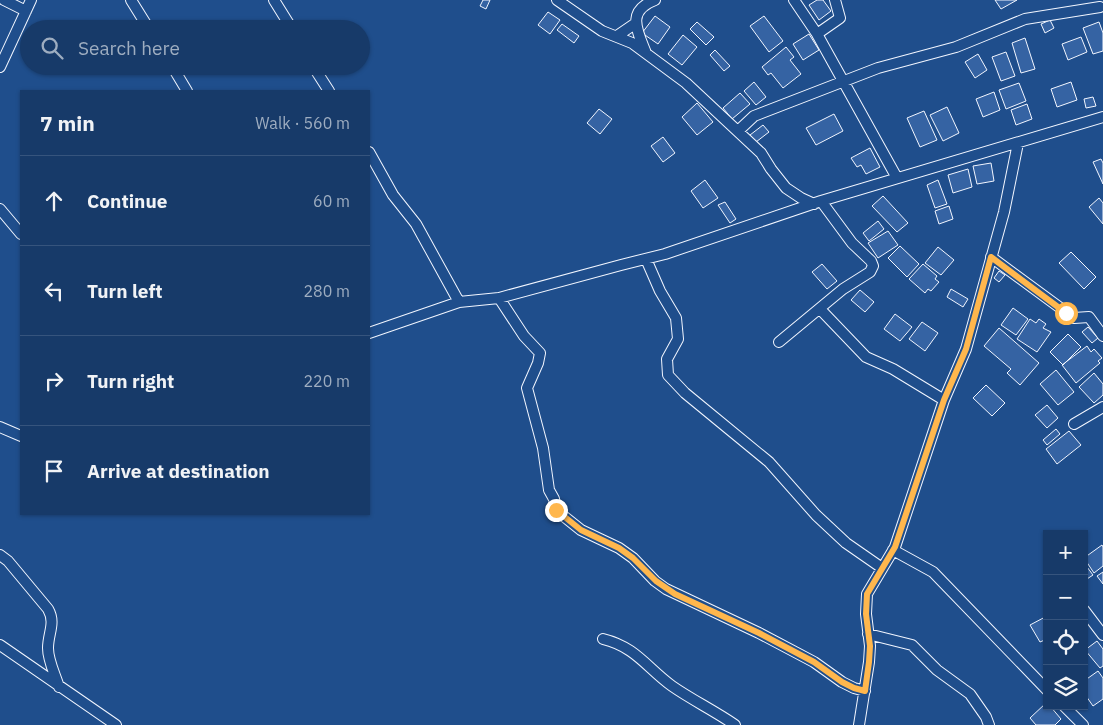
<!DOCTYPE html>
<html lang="en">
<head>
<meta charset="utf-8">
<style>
	body { margin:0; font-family:"IBM Plex Sans",sans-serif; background:#20416f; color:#f1f3f6 }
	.controls { position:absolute; right:15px; bottom:15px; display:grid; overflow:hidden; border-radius:0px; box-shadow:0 1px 4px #0004 }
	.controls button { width:45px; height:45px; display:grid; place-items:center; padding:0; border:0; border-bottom:1px solid #36547d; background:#173a69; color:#f1f3f6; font:25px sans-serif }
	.stop { position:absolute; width:15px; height:15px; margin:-11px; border:4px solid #ffb74d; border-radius:50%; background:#fff }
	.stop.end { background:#ffb74d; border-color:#fff; box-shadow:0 1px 5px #0008 }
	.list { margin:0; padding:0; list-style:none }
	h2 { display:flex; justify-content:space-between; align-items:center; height:65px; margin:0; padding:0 20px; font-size:21px }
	h2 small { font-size:16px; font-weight:400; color:#9eadc0 }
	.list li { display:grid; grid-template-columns:32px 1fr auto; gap:15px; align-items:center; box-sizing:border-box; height:90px; padding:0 20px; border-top:1px solid #36547d }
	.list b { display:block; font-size:19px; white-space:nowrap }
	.list em { font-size:16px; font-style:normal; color:#9eadc0 }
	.icon { flex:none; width:28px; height:28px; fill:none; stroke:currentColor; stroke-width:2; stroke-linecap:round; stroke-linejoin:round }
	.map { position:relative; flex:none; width:1103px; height:725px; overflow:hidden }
	.search { position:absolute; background:#173a69; box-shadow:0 1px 4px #0004; left:20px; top:20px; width:350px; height:55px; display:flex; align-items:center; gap:12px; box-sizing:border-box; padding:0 18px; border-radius:28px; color:#9eadc0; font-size:19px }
	.panel { position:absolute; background:#173a69; box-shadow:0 1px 4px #0004; left:20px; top:90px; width:350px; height:425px; border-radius:0px }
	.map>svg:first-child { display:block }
	.building { fill:#3563a3; stroke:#f2f6ff }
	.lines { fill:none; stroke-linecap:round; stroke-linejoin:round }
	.minor-casing { stroke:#f2f6ff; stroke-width:12 }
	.minor { stroke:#1f4e8c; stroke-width:10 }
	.route { stroke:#ffb74d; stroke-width:6 }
</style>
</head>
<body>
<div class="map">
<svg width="1103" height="725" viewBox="0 0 1103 725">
	<rect width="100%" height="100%" fill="#1f4e8c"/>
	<path class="building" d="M483 0H490L486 9 480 6Z
		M817 0H823L831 11 819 20 809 5Z
		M995 0H1017L1001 9Z
		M548 12 560 20 550 34 538 25Z
		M655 16 670 27 658 44 642 33Z
		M764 16 783 41 769 52 750 26Z
		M1050 20 1054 28 1045 33 1041 24Z
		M697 22 714 37 706 45 690 29Z
		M1099 22 1103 33V51L1093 54 1083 28Z
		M562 24 579 36 574 43 557 30Z
		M809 34 819 50 803 60 793 44Z
		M683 35 697 47 682 65 668 54Z
		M1081 37 1087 52 1068 60 1062 44Z
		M1025 38 1035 69 1021 73 1012 43Z
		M786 47 794 57 790 60 801 74 783 88 771 73 768 75 762 67Z
		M715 50 730 66 724 71 710 55Z
		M1006 52 1015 76 1001 81 992 57Z
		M978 54 987 70 975 78 965 62Z
		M754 82 766 97 756 105 744 91Z
		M1071 82 1077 100 1057 107 1051 89Z
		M1019 83 1026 101 1006 109 999 90Z
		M994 92 1000 110 983 117 976 99Z
		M740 93 750 104 732 119 723 108Z
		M1093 97 1096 106 1086 108 1084 99Z
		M697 103 713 122 697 135 682 117Z
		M1027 104 1032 119 1016 125 1011 110Z
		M947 107 959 133 943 141 930 115Z
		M599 109 612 119 600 134 587 123Z
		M924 111 937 140 920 147 907 118Z
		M834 114 843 131 816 145 806 128Z
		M763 125 769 132 756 142 750 135Z
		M663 137 675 153 663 162 651 146Z
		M870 148 880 167 866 174 861 165 857 167 851 158Z
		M1101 159 1103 163V184L1093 162Z
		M991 163 994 181 977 184 973 166Z
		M968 169 972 187 953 193 948 175Z
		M705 180 718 198 703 208 691 191Z
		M938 180 947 204 935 208 927 185Z
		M883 196 908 223 897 232 872 206Z
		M1099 198 1103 203V224L1089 207Z
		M725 202 736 219 730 223 718 205Z
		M949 206 953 219 939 224 935 211Z
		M878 221 884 229 869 241 863 233Z
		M888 231 898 245 878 258 868 243Z
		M900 246 919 264 907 277 888 258Z
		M938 247 954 260 941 275 925 263Z
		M1071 252 1096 277 1084 289 1059 263Z
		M822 264 837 281 827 289 812 272Z
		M923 264 937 276 935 279 939 282 931 291 928 289 925 293 909 279Z
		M999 271 1005 275 999 282 994 278Z
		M951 289 968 299 963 307 947 297Z
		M860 290 874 302 865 312 851 300Z
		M1013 308 1028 319 1016 335 1001 325Z
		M895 314 912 327 900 341 884 329Z
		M1030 319 1036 323 1039 319 1046 324 1043 328 1051 332 1037 352 1017 339Z
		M922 322 938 333 925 351 909 339Z
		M1088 327 1098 338 1092 343 1082 332Z
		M999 328 1039 363 1020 385 1007 373 1011 369 984 346Z
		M1068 334 1081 347 1063 365 1050 352Z
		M1087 346 1091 352 1094 349 1102 358 1098 361 1100 363 1076 383 1062 365Z
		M1056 370 1074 392 1058 405 1040 384Z
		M1094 373 1103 384V395L1094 403 1079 387Z
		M986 385 1005 403 992 416 973 398Z
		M1047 405 1058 418 1047 428 1035 415Z
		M1056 429 1060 434 1047 445 1043 440Z
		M1069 431 1081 445 1057 464 1046 449Z
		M1102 545 1103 547V566L1094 573 1084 558Z
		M1084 563 1093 575 1084 581Z
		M1103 572V584L1097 576Z
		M1047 616V639L1040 642 1030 625Z
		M1097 641 1103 649V666L1100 668 1085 650Z
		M1098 671 1103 678V699L1093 706 1084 693V681Z
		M1046 703 1047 706H1050L1061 719 1055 725H1036L1030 718Z"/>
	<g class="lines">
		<defs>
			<path id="minor" d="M4 0 26 11
				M131 0 149 29
				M274 0 292 29
				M557 0 602 31 632 43 686 83 761 153 771 169 786 188 801 198 814 204
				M794 0 817 34 897 178
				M817 34 840 18 835 0
				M617 36 636 23
				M646 53C637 30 626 11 655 0
				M172 66 187 91
				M313 66 329 91
				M0 67 31 0
				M738 131 754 116 878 68 956 47 1025 19 1100 7
				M369 152 393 195 416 224 459 302
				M0 209 21 234
				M991 257 1074 318 1089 317 1103 336
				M646 259 660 291 676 318 678 339 667 359 668 375 685 393 769 462 816 515 846 543 882 568
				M499 298 524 336 540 353 538 363 527 388 543 448 549 490 554 499 556 510 581 530 619 548 633 558 655 581 666 589 759 633 814 662 842 682 854 688 865 691
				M820 309 866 357 893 369 944 400
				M369 333 459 302 499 298 621 265 665 254 821 201 1103 117
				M779 342 843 289 870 272 873 266 871 261 852 243 821 201
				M1074 424 1103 407
				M0 427 21 436
				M893 550 933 572 1047 690
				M0 555 8 561 48 609C56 623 48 633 48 648 48 661 55 674 59 687
				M1084 610 1103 635
				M868 634 912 645 937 670 970 694 986 717 989 725
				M603 639C636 647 647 668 672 686 692 700 715 711 735 725
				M0 645 116 725
				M1064 706 1083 725
				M859 725 869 662 870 646 866 614 867 594 895 547 944 400 966 349 1004 212 1018 143"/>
		</defs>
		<use href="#minor" class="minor-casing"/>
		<use href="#minor" class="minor"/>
	</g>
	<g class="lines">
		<path class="route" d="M556 510 581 530 619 548 633 558 656 581 675 594 759 633 814 662 842 682 854 688 865 691 869 662 870 646 866 614 867 594 895 547 944 400 966 349 991 257 1066 313"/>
	</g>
</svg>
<div class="controls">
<button>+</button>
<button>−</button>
<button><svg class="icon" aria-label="locate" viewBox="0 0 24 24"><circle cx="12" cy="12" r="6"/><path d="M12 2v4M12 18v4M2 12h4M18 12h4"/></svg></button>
<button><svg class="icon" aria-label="layers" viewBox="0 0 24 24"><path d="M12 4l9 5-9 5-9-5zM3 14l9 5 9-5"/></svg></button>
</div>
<div class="stop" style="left:1066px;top:313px"></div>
<div class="stop end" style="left:556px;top:510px"></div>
<div class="search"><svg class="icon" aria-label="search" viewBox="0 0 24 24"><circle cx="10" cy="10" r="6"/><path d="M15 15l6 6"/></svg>Search here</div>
<section class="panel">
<h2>7 min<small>Walk · 560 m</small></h2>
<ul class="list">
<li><svg class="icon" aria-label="ahead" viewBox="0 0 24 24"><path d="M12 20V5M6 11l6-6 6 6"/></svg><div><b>Continue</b></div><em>60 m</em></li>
<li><svg class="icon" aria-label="left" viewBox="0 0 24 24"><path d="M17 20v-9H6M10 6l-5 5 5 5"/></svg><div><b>Turn left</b></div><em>280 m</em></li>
<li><svg class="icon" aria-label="right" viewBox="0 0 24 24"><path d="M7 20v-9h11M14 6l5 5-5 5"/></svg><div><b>Turn right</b></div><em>220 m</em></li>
<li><svg class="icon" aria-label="arrive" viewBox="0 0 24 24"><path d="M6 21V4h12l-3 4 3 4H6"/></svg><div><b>Arrive at destination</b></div></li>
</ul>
</section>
</div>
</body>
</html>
